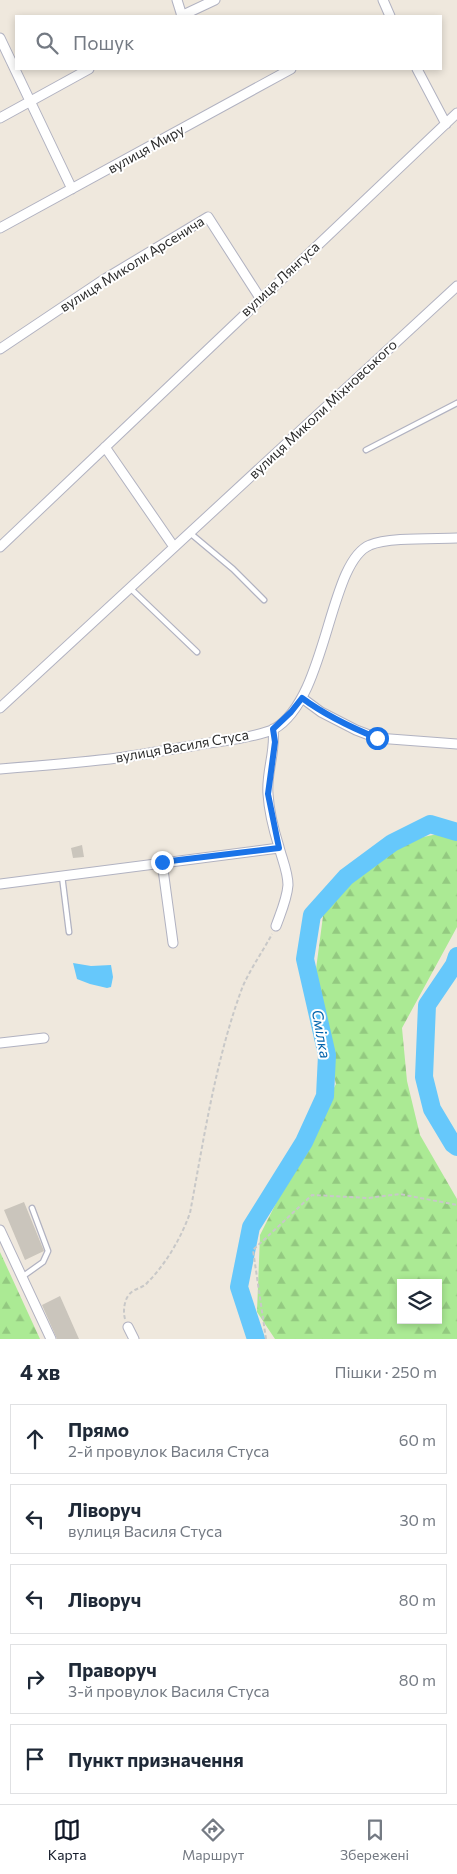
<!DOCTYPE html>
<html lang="uk">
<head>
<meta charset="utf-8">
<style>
	body { margin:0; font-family:Commissioner,sans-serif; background:#f6f6f7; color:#1f2937 }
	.controls { position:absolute; right:15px; bottom:15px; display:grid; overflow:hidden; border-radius:0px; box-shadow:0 2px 8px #0003 }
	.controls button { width:45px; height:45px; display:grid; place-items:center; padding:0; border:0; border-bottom:1px solid #e0e1e3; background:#fff; color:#1f2937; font:25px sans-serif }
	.stop { position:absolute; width:15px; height:15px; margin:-11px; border:4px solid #1a73e8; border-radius:50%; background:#fff }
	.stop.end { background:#1a73e8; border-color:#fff; box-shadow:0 1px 5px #0008 }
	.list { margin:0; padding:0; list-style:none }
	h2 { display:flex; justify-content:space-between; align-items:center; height:65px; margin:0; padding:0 20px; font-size:21px }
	h2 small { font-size:16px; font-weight:400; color:#747a83 }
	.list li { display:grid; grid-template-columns:32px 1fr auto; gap:15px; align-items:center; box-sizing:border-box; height:70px; margin:0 10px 10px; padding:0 10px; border:1px solid #e0e1e3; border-radius:0px }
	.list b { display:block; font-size:19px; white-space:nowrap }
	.list p { margin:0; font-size:16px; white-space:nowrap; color:#747a83 }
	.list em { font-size:16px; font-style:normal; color:#747a83 }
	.icon { flex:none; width:28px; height:28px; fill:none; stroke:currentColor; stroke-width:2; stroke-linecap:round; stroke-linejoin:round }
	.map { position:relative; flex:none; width:457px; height:1339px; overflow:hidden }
	.search { position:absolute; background:#fff; box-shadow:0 2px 8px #0003; left:15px; right:15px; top:15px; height:55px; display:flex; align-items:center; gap:12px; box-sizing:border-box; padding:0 18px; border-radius:0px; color:#747a83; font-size:19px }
	.sheet { height:465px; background:#fff }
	nav { display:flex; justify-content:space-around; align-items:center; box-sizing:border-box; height:70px; border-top:1px solid #e0e1e3; background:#fff; font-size:14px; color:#747a83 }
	nav a { display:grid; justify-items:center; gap:2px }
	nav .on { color:#111827 }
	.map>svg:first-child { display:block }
	.forest { fill:url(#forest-firs); fill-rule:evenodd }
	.water { fill:#66c8fb }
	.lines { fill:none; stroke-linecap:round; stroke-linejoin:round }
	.river { stroke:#66c8fb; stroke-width:18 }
	.building { fill:#cac5bc }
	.lane-casing { stroke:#b1b2c1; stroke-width:7 }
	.street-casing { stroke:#b1b2c1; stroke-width:11 }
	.path { stroke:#c8c8c8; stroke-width:2; stroke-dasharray:4 2.5; stroke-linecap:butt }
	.lane { stroke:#fff; stroke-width:4.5 }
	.street { stroke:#fff; stroke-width:9 }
	.route { stroke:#1a73e8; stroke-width:6 }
	.labels { text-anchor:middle; stroke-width:4; stroke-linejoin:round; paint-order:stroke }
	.street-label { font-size:14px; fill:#2c2c2c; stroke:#fff }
	.water-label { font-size:15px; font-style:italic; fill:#0063ac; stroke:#fff }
</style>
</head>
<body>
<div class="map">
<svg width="457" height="1339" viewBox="0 0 457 1339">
	<defs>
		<pattern id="forest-firs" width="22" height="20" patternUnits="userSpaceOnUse" patternTransform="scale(1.25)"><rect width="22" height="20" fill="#abea94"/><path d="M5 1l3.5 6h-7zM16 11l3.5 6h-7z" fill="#93c980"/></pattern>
	</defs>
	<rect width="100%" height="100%" fill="#efe8dd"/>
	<path class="forest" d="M457 830V927L402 1028 407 1081 420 1135 457 1199V1339H275L257 1312 260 1235 336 1084 313 992 325 901 385 845ZM401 1283H438V1320H401Z
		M0 1252 40 1339H0Z"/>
	<path class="water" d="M73 963 91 966 111 965 113 977 111 987 107 988 90 984 77 979Z"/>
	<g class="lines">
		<path class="river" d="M457 956 454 965 427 1005 424 1077 432 1109 453 1144 457 1147
			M256 1339 239 1287 251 1227 304 1142 325 1096 327 1055 305 959 312 915 346 877 392 843 430 824 457 832"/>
	</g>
	<path class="building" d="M82 845 84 857 73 858 71 848Z
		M24 1202 44 1251 25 1260 4 1210Z
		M60 1296 79 1339H57L42 1305Z"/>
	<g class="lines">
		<defs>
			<path id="lane" d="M366 450 457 403
				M190 533 233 569 264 600
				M130 588 197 652
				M62 876 69 932
				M22 1277 43 1262 48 1251 32 1208"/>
			<path id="street" d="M177 0 182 16
				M383 0 390 16
				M181 16 215 0
				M0 38 72 189
				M417 69 446 124
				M0 118 89 69
				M0 228 291 69
				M0 349 103 280 208 217 260 298
				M105 447 174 547
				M0 547 457 113
				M302 698 321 712 356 730 377 738 457 744
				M0 708 457 286
				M273 729C276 751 266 772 268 794 269 811 274 831 279 847 282 859 288 872 288 885 287 899 281 912 276 926
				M0 769C37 766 73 763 110 759 141 755 172 749 203 744 222 741 258 737 274 729 328 698 328 562 370 545 388 537 436 539 457 538
				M162 862 173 943
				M0 884 279 848
				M0 1043 44 1038
				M0 1230 51 1339
				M128 1327 134 1339"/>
		</defs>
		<use href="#lane" class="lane-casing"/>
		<use href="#street" class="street-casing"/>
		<path class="path" d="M125 1319C123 1312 124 1302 128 1296 133 1288 142 1289 147 1283 166 1264 181 1238 190 1213 204 1138 215 1063 241 991 248 972 262 953 272 934
			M266 1339 253 1250 312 1195 368 1198 400 1194 457 1205"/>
		<use href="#lane" class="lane"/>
		<use href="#street" class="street"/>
	</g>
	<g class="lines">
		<path class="route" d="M162 862 279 848 268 794 275 742 273 729 291 712 302 698C325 715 350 727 377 738"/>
	</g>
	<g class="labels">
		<g class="street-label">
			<text transform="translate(146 149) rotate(-29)" y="5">вулиця Миру</text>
			<text transform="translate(132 264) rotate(-32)" y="5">вулиця Миколи Арсенича</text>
			<text transform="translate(280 279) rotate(-43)" y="5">вулиця Лянгуса</text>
			<text transform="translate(323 409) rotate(-43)" y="5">вулиця Миколи Міхновського</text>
			<text transform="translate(182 746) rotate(-10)" y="5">вулиця Василя Стуса</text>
		</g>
		<g class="water-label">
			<text transform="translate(321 1034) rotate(80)" y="5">Смілка</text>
		</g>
	</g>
</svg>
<div class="controls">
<button><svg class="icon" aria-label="layers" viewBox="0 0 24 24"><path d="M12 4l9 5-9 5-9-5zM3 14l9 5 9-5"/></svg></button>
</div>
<div class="stop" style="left:377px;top:738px"></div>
<div class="stop end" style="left:162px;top:862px"></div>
<div class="search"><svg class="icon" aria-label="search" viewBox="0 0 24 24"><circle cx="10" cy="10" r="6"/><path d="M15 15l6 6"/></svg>Пошук</div>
</div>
<section class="sheet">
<h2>4 хв<small>Пішки · 250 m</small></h2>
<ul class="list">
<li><svg class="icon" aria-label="ahead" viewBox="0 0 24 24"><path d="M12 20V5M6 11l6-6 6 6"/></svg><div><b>Прямо</b><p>2-й провулок Василя Стуса</p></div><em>60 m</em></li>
<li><svg class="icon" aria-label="left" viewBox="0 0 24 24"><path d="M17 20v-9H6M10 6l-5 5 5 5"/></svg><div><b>Ліворуч</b><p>вулиця Василя Стуса</p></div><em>30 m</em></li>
<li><svg class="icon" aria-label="left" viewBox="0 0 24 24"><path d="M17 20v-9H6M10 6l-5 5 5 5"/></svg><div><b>Ліворуч</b></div><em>80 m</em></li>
<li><svg class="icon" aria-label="right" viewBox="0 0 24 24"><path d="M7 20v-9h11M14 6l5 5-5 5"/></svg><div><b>Праворуч</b><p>3-й провулок Василя Стуса</p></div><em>80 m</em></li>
<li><svg class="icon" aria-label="arrive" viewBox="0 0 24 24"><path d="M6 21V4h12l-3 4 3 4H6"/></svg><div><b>Пункт призначення</b></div></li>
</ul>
</section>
<nav>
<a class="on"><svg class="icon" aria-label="map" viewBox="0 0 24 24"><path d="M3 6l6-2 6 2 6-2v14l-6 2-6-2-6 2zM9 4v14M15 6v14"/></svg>Карта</a>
<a><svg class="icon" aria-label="directions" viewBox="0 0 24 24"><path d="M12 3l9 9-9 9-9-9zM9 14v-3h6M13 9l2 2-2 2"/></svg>Маршрут</a>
<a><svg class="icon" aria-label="saved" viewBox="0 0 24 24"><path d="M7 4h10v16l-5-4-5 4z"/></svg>Збережені</a>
</nav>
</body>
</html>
